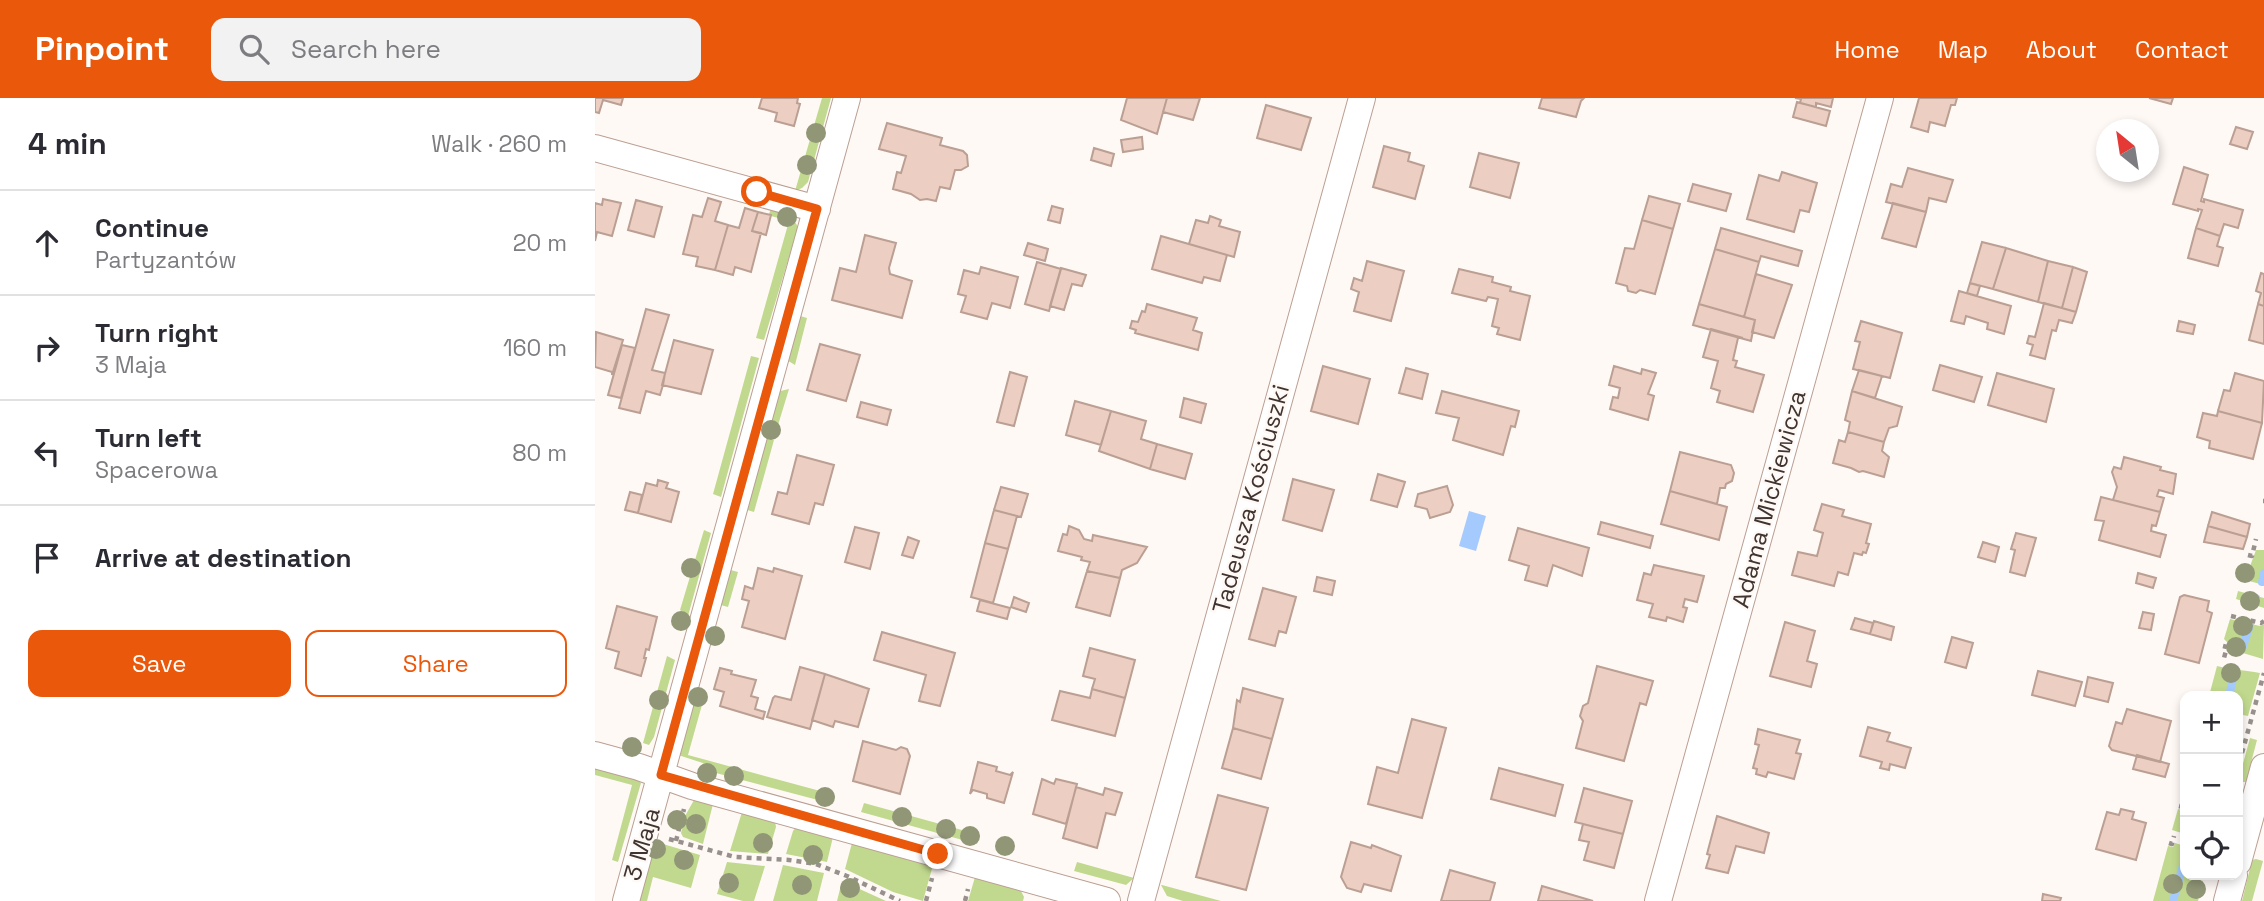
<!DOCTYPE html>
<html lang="en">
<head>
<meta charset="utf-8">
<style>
	body { margin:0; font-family:"Space Grotesk",sans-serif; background:#f2f2f3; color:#2b2b33 }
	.controls { position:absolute; right:21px; bottom:21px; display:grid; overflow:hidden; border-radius:14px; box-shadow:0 4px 10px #0003 }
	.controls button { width:63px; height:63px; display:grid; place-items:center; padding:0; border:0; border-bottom:2px solid #e1e1e2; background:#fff; color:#2b2b33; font:35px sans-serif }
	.compass { position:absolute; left:1501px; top:21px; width:63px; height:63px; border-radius:50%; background:#fff; box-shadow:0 4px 10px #0003; rotate:330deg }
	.stop { position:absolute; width:21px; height:21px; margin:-16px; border:5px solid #ea580c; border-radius:50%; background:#fff }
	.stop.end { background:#ea580c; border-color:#fff; box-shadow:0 2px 7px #0008 }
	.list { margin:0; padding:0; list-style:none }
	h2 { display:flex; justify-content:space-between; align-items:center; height:91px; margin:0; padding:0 28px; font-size:30px }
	h2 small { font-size:23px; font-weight:400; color:#7c7c81 }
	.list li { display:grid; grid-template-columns:46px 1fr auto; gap:21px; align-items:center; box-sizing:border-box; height:105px; padding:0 28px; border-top:2px solid #e1e1e2 }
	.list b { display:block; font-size:26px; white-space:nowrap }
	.list p { margin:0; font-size:23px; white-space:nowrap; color:#7c7c81 }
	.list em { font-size:23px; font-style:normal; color:#7c7c81 }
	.actions { display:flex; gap:14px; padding:21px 28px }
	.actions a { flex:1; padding:16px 0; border:2px solid #ea580c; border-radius:14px; text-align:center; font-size:24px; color:#ea580c }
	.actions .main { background:#ea580c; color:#fff }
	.icon { flex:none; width:38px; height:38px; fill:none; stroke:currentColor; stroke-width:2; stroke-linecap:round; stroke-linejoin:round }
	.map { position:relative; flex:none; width:1669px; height:803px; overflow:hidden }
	header { display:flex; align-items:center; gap:42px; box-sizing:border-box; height:98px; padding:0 35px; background:#ea580c; color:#fff }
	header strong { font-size:33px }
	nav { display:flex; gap:38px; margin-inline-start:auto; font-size:24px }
	.search { width:490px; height:63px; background:#f2f2f3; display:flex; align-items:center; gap:18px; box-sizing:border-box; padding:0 24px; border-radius:14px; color:#7c7c81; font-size:26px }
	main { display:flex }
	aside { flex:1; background:#fff }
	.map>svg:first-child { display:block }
	.green { fill:#c1d98e }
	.water { fill:#a5cafd }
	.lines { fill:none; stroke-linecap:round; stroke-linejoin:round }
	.stream { stroke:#a5cafd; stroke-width:8 }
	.building { fill:#eccfc2; stroke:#bb9f93; stroke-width:2 }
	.minor-casing { stroke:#bb9f92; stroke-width:28 }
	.path { stroke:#98908c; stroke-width:4.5; stroke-dasharray:5 5; stroke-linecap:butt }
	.minor { stroke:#fff; stroke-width:26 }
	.tree { fill:#909676 }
	.route { stroke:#ea580c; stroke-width:9 }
	.labels { text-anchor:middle; stroke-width:5; stroke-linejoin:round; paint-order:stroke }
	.street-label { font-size:24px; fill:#3f342f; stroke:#fff9f6 }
</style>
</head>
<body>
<header>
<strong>Pinpoint</strong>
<div class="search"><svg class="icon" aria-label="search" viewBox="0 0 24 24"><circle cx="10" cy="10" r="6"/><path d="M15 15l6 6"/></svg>Search here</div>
<nav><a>Home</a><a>Map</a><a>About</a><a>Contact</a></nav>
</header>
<main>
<aside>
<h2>4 min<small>Walk · 260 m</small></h2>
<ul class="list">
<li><svg class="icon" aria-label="ahead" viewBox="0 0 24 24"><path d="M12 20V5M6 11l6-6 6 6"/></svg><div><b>Continue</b><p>Partyzantów</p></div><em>20 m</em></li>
<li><svg class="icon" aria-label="right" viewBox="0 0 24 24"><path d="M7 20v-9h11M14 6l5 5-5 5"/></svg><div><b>Turn right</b><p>3 Maja</p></div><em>160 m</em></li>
<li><svg class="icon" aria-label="left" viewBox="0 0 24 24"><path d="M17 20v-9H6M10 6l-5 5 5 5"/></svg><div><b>Turn left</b><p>Spacerowa</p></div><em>80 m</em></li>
<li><svg class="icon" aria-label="arrive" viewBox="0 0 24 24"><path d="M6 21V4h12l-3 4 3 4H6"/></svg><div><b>Arrive at destination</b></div></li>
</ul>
<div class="actions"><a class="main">Save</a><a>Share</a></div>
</aside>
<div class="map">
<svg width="1669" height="803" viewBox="0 0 1669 803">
	<rect width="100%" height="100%" fill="#fff9f6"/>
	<path class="green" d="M227 0H236L213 84 207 90 200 93Z
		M176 110 196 117 203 129 169 242 161 240 194 123 176 118 174 116Z
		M202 217 212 220 200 267 190 261Z
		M156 258 164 260 126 399 118 396Z
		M194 291 180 337 170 336 181 294Z
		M169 340 179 342 159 414 149 411Z
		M109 432 116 435 93 518 85 512Z
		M1661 452H1669V487L1654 483 1651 479Z
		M132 471 143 474 133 509 122 506Z
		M1643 493 1669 500V510L1641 501Z
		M1635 521 1665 528 1669 526 1668 561 1641 553 1629 541Z
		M72 558 80 562 59 639 54 647 48 645Z
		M1622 568C1637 572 1650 572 1665 575L1653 618 1643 616V598H1614Z
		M98 592 110 596 93 657 240 697 238 706 121 675 117 668 80 656Z
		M1655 640 1662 642 1651 684H1643Z
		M0 669 29 676 31 680 32 677 41 680 46 685 23 764 17 762 37 687 0 677Z
		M99 702 118 706 108 746 88 739 86 735 90 718Z
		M269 705 385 737 382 746 266 714Z
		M1590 708V736L1577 732 1583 711 1589 712Z
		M147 714 180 723 181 729 173 756 135 753Z
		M201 729 238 739 232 764 191 756 198 733Z
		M58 743 105 757 96 790 58 779 52 803H41Z
		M257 745 338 767 328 803 298 794 250 771Z
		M1580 745 1590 748V777H1605L1604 782 1608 783 1603 803H1558L1573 748 1578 749Z
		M1661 761 1668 763 1657 803H1647L1657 762Z
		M132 764 170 768 159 803H148L122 796Z
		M482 764 539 780 531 787 479 773Z
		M188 767 229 775 222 803H178Z
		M380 779 425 791 429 799 428 803H373Z
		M247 783 291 803H242Z
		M566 787H567L626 803H588L572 798Z"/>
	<path class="water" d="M874 413 891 418 881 453 864 448Z"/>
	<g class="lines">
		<path class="stream" d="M1667 484 1669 475
			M1659 506 1661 500
			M1647 551 1655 527
			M1634 598 1640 573
			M1578 803 1590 760"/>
	</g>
	<path class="building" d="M0 0H28L26 7 8 2 4 15 0 14Z
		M167 0H203L202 5 205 6 199 28 180 23 182 15 164 10Z
		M532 0H572L562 36 526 22Z
		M572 0H605L598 22 568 14Z
		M947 0H989L986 3 981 19 944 10Z
		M1200 0H1238L1236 9 1221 5V9L1205 5 1206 1Z
		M1324 0H1362L1360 7H1356L1350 28 1335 24 1333 34 1316 29Z
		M1554 0H1578L1576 6Z
		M1202 4 1235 13 1231 28 1198 19Z
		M671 7 716 20 706 52 662 40Z
		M292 25 347 40 345 47 368 53 372 57 373 68 366 72H360L355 91 345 89 341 103 332 101 325 102 316 96 298 91 302 74 306 75 311 58 284 51Z
		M1641 29 1658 34 1652 51 1635 46Z
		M547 39 548 51 528 54 526 42Z
		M789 48 815 55 813 63 829 68 820 101 778 89Z
		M499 50 519 56 516 68 496 62Z
		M884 55 924 65 915 100 875 89Z
		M1589 69 1613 77 1606 103 1609 104V101L1648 112 1643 130 1629 126 1625 138 1601 130 1607 112 1603 111V113L1578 106Z
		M1313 70 1358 82 1351 104 1334 100 1331 114 1291 104 1296 86 1307 89Z
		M1187 74 1222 85 1214 114 1205 112 1199 134 1152 121 1164 77 1184 83Z
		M1098 86 1136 96 1131 113 1093 103Z
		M1054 98 1085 106 1078 131 1047 122Z
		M113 100 126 104 120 123 133 127 120 172 101 168 103 159 88 156 98 117 107 119Z
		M8 101 26 105 17 138 2 134 0 143V105L7 107Z
		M41 102 67 109 59 139 33 132Z
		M1298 105 1331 114 1321 149 1287 140Z
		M457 108 468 111 465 125 453 122Z
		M150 110 163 114 157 133 166 135 156 174 140 169 138 177 120 172 133 127 144 130Z
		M163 114 176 117 171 137 157 133Z
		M615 118 626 122 624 128 645 134 639 159 594 146 601 122 613 125Z
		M1047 122 1078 131 1060 196 1045 192 1041 195 1033 193 1032 188 1021 185 1030 150 1039 151Z
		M1126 130 1207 153 1203 168 1166 158 1164 164 1120 151Z
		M1601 130 1625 138 1622 148 1628 150 1623 168 1593 160Z
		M270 137 301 145 294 170 295 176 317 183 307 220 237 202 245 170 261 174Z
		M566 138 632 157 625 183 609 179 607 185 557 171Z
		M1387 144 1411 150 1398 191 1375 185Z
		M433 145 453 151 450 163 429 157Z
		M1411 150 1453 163 1443 204 1398 191Z
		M1120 151 1164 164 1149 219 1104 206Z
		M772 163 809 173 796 223 759 213 764 194 756 191 759 180 767 183Z
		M1453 163 1478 169 1467 210 1443 204Z
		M442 164 466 171 454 213 430 206Z
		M386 169 423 179 415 210 397 205 392 221 366 214 371 198 363 196 369 172 384 176Z
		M1478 169 1492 174 1481 214 1467 210Z
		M466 170 491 177 487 188 477 186 469 212 455 208Z
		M864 171 898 179 897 184 916 189 915 193 935 198 925 242 902 236 904 230 897 228 903 201 893 199 891 203 857 195Z
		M1666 175 1669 176V208L1663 206 1666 195 1661 193Z
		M1161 176 1197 187 1179 240 1157 234 1160 222 1149 219Z
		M1375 185 1385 188 1382 198 1372 195Z
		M1364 193 1416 208 1409 236 1392 231 1393 225 1371 218 1369 226 1356 223Z
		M1449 205 1481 214 1477 225 1464 222 1461 233 1457 232 1450 261 1435 257 1438 247 1432 245 1434 238 1440 239Z
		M552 206 602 220 598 232 607 235 603 252 540 235 541 232 535 230 537 223 543 224 547 213 550 214Z
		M1104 206 1160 222 1156 243 1098 227Z
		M1663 206 1669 208V246L1654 242Z
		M51 211 74 217 57 272 70 275 68 287 65 297 51 293 45 315 24 310Z
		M1266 223 1307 235 1295 280 1258 271 1265 244 1260 243Z
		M1584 223 1600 227 1598 236 1582 233Z
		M1116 231 1148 240H1143L1138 262 1142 263 1140 269 1169 277 1158 314 1122 304 1125 293 1116 290 1123 263 1108 259Z
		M1 234 28 242 17 277V274L0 269Z
		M79 242 118 252 106 296 67 287Z
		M225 246 265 257 251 303 212 292Z
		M27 247 40 250 26 300 13 297Z
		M1345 267 1387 279 1379 304 1338 292Z
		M728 268 775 281 763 326 716 313Z
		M1019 268 1046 276 1047 271 1061 275 1053 296 1059 298 1053 322 1015 311 1018 299 1023 300 1025 290 1014 287Z
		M811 270 833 276 827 301 804 295Z
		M1264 272 1287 278 1280 300 1257 293Z
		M415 274 432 279 419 328 402 324Z
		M1402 275 1459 291 1451 324 1393 307Z
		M1640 275 1669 283 1667 325 1623 313 1629 292 1635 293Z
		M847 293 924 313 920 329 916 328 908 357 858 342 864 320 841 315Z
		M1257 293 1307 309 1302 328 1294 330 1289 344 1253 334 1255 324 1250 322Z
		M589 300 611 306 606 325 585 319Z
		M480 303 516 313 506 347 471 337Z
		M266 304 296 312 292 327 262 319Z
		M516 313 551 323 546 341 562 346 555 371 504 353Z
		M1623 313 1667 325 1658 361 1614 350 1615 343 1602 339 1608 315 1622 318Z
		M1253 334 1289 344 1287 353 1294 359 1289 379 1268 373 1264 374 1256 370 1238 365 1244 342 1250 344Z
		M562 346 597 356 590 381 555 371Z
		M1085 354 1136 367 1139 375 1137 383 1131 386 1130 390H1125L1122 406 1075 393Z
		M202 357 239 367 228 407 220 405 214 426 177 416 183 394 192 396Z
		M1529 359 1566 369 1565 372 1581 376 1578 396 1564 392 1562 398 1569 400 1565 414 1518 402 1522 389 1517 374 1519 369 1526 371Z
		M783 376 810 384 802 409 776 402Z
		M698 381 739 392 727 433 688 422Z
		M63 382 73 385 71 390 84 394 76 424 43 415 51 385 62 388Z
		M852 388 858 407 855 414 835 420 832 411 820 408 823 396Z
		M406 389 433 396 426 419 399 412Z
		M1075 393 1132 409 1124 442 1066 426Z
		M35 394 47 397 43 415 30 412Z
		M1506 399 1565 414 1561 428 1557 427 1556 433 1571 437 1565 459 1504 442 1509 423 1500 422Z
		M1227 406 1249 412 1247 418 1276 426 1271 445 1274 446 1271 455 1268 454 1267 457 1259 455 1253 477 1243 474 1239 488 1197 477 1203 454 1222 458 1228 435 1219 432Z
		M399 412 422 418 413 451 390 445Z
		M1617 414 1655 426 1652 439 1613 428Z
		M1006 424 1058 438 1055 450 1003 436Z
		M474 428 484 432 489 441 497 443 498 437 552 449 542 465 527 472 525 480 492 473 495 464 486 462 487 459 463 453 468 436 472 437Z
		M1613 428 1652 439 1648 451 1609 444Z
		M260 429 284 435 275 471 250 464Z
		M923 430 994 450 987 478 958 467 952 488 930 482 934 468 914 462Z
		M1421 435 1441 440 1430 478 1415 474 1420 452 1416 451Z
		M313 439 324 443 318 460 307 457Z
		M1388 444 1404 449 1400 464 1383 459Z
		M390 445 413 451 398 505 376 499Z
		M1059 467 1109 478 1102 504 1090 501 1088 509 1092 510 1088 524 1072 519 1071 523 1054 519 1058 506 1042 502 1049 475 1056 477Z
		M163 470 178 474 179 470 207 478 190 541 147 529 154 503 147 501 150 488 158 491Z
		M492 473 525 480 515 518 481 509Z
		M1543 475 1561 480 1558 490 1541 485Z
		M722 479 740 483 737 497 719 493Z
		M668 490 701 499 691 535 684 533 680 548 654 541Z
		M1589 497 1614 503 1612 513 1617 515 1604 565 1570 556 1585 499Z
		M419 499 434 505 431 514 416 509Z
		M385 502 415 510 412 521 382 513Z
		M22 508 62 519 54 552 51 551 49 560H51L46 578 20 570 24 554 11 550Z
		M1548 514 1559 516 1556 532 1544 530Z
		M1260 520 1278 525 1275 536 1256 531Z
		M1279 523 1299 529 1296 542 1275 536Z
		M1190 524 1220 533 1212 563 1222 566 1216 589 1175 578Z
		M287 534 360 555 345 608 324 603 331 577 279 562Z
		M1357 539 1378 545 1371 570 1350 564Z
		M495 550 540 562 530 600 497 591 500 581 488 578Z
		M1002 568 1058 583 1051 607 1045 605 1029 663 981 650 988 623 985 618 988 608 993 605Z
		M205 569 230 576 215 631 172 619 178 600 180 598 196 602Z
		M125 570 137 573 136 576 161 582 156 598 163 600 160 611 170 614 168 621 125 608 129 594 119 591Z
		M1443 573 1487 584 1480 608 1437 597Z
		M230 576 274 591 263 629 240 623 238 629 217 622Z
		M1493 579 1518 585 1513 604 1489 598Z
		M648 590 688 601 677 641 638 630 642 602 645 604Z
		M497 591 530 600 520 638 457 622 465 593 495 600Z
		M1532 611 1576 623 1565 664 1517 652 1514 648 1521 624 1527 626Z
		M817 621 851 630 827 720 773 706 782 669 803 675Z
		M1273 629 1295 635 1292 643 1316 650 1310 670 1295 666 1294 672 1285 670 1287 664 1265 658Z
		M638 630 677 641 666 681 627 670Z
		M1163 631 1205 642 1201 655 1206 656 1199 681 1173 674 1171 679 1161 676 1162 671 1158 670 1164 647 1160 646Z
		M268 643 301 652 306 649 312 651 315 658 305 696 258 683Z
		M1542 657 1574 666 1570 679 1538 671Z
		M383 664 402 669 401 673 415 677 418 674 409 705 392 700V696L378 692 375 696Z
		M904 670 968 687 960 718 896 701Z
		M447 681 459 686 461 681 482 686 471 726 438 716Z
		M481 689 508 697 510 690 527 695 520 717 511 715 502 750 468 740Z
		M989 690 1037 703 1028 736 980 724Z
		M623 697 673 710 651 792 601 779Z
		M1526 711 1539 714 1537 721 1551 725 1541 762 1501 751 1512 714 1524 717Z
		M1122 718 1174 735 1169 755 1141 748 1133 775 1111 770 1115 757 1112 756Z
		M988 726 1028 736 1019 770 989 762 994 744 984 742Z
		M756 744 776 750 777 747 806 758 796 793 769 786 766 794 752 790 746 779Z
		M855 772 900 785 895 803H846Z
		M947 788 998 803H943Z
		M1448 796 1466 800 1465 803H1447Z"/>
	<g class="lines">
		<defs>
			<path id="minor" d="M0 50 222 111
				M0 657 44 669 97 688 512 803
				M1643 764 1669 669
				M31 803 252 0
				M546 803 767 0
				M1063 803 1285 0
				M1632 803 1639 777"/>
		</defs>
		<use href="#minor" class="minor-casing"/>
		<path class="path" d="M1668 403H1669
			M1653 457 1657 458 1661 441
			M1636 518 1666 525 1669 523
			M1628 548 1632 549 1629 560
			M1647 655 1669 575
			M1584 708 1588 709 1590 700
			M74 741 140 759 194 762 221 766 252 778 305 803
			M81 743 89 711
			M1574 745 1577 746 1579 738
			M331 803 337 780
			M370 803 373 791"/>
		<use href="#minor" class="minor"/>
	</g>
	<g class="tree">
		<circle cx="221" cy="35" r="10"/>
		<circle cx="212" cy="67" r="10"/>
		<circle cx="192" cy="119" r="10"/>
		<circle cx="176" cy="332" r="10"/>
		<circle cx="96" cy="470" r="10"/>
		<circle cx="1650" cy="475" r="10"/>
		<circle cx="1655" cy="503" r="10"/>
		<circle cx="86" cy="523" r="10"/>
		<circle cx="1648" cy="528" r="10"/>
		<circle cx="120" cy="538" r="10"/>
		<circle cx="1641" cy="549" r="10"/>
		<circle cx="1636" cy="575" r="10"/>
		<circle cx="103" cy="599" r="10"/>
		<circle cx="64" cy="602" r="10"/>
		<circle cx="37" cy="649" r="10"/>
		<circle cx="112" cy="675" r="10"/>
		<circle cx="139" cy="678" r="10"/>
		<circle cx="230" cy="699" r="10"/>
		<circle cx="307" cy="719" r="10"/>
		<circle cx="82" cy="722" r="10"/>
		<circle cx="101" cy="726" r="10"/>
		<circle cx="351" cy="731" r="10"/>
		<circle cx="375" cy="738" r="10"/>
		<circle cx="168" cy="745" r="10"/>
		<circle cx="410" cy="748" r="10"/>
		<circle cx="61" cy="751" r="10"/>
		<circle cx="218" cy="757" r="10"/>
		<circle cx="89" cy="762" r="10"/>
		<circle cx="134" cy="785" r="10"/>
		<circle cx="1578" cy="786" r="10"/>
		<circle cx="207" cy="787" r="10"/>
		<circle cx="255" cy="790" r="10"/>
		<circle cx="1601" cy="791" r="10"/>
	</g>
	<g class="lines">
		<path class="route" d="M162 94 222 111 66 677 343 756"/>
	</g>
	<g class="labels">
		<g class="street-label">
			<text transform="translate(656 401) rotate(-75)" y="8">Tadeusza Kościuszki</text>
			<text transform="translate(1174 401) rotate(-75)" y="8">Adama Mickiewicza</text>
			<text transform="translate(47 746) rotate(-74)" y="8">3 Maja</text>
		</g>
	</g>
</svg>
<div class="controls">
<button>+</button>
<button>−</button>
<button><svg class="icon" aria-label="locate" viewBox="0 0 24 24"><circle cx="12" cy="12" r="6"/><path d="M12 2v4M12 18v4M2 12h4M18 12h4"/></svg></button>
</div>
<svg class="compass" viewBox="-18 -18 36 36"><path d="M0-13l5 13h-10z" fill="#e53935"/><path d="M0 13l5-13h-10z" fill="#7c7c81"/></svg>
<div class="stop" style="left:162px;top:94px"></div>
<div class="stop end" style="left:343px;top:756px"></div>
</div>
</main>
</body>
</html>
